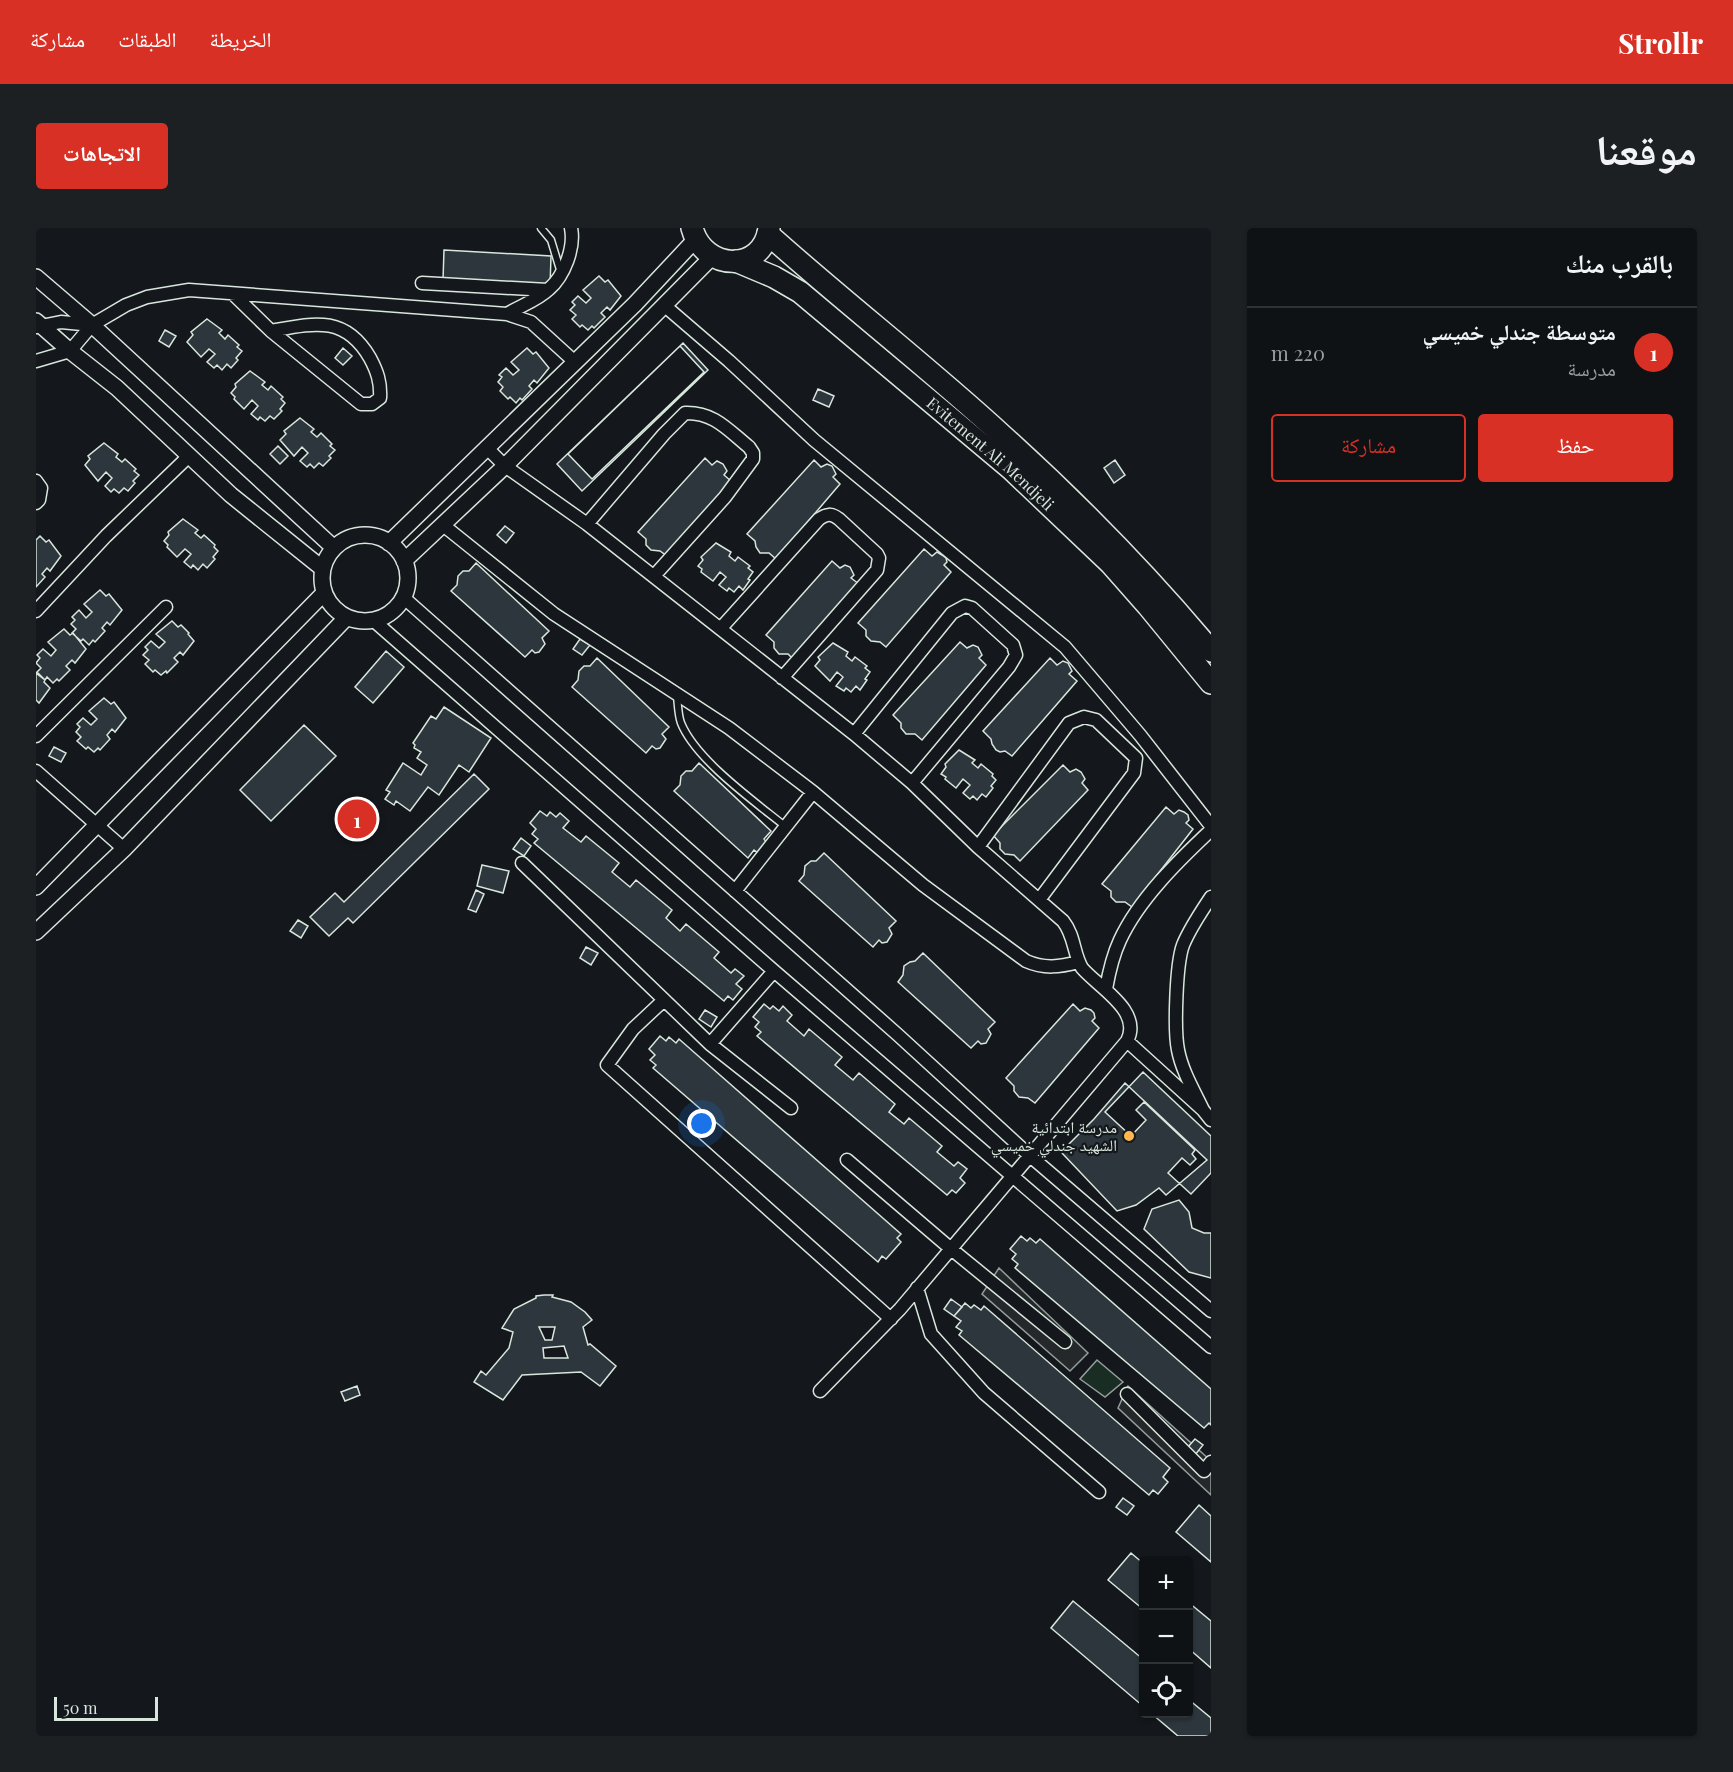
<!DOCTYPE html>
<html lang="ar">
<head>
<meta charset="utf-8">
<style>
	body { margin:0; font-family:"Playfair Display","Noto Naskh Arabic",serif; background:#1d2022; color:#f1f3f6; direction:rtl }
	.controls { position:absolute; right:18px; bottom:18px; display:grid; overflow:hidden; border-radius:6px; box-shadow:0 2px 4px #0004 }
	.controls button { width:54px; height:54px; display:grid; place-items:center; padding:0; border:0; border-bottom:2px solid #2f3234; background:#0f1215; color:#f1f3f6; font:30px sans-serif }
	.scale { position:absolute; left:18px; bottom:15px; width:104px; box-sizing:border-box; padding-left:6px; border:3px solid #d8e6dc; border-top:0; font-size:16px; line-height:21px; white-space:nowrap; color:#d8e6dc; -webkit-text-stroke:4px #14181c; paint-order:stroke }
	.you { position:absolute; left:666px; top:896px; width:21px; height:21px; margin:-15px; border:4px solid #fff; border-radius:50%; background:#1a73e8; box-shadow:0 0 0 9px #1a73e833 }
	.badge { display:grid; place-items:center; width:39px; height:39px; border-radius:50%; background:#d93025; color:#fff; font-size:20px; font-weight:700 }
	.pin { position:absolute; translate:-50% -50%; border:3px solid #fff; box-shadow:0 2px 6px #0006 }
	.list { margin:0; padding:0; list-style:none }
	h2 { display:flex; justify-content:space-between; align-items:center; height:78px; margin:0; padding:0 24px; font-size:26px }
	h2 small { font-size:20px; font-weight:400; color:#9b9ea0 }
	.list li { display:grid; grid-template-columns:39px 1fr auto; gap:18px; align-items:center; box-sizing:border-box; height:90px; padding:0 24px; border-top:2px solid #2f3234 }
	.list b { display:block; font-size:22px; white-space:nowrap }
	.list p { margin:0; font-size:20px; white-space:nowrap; color:#9b9ea0 }
	.list em { font-size:20px; font-style:normal; color:#9b9ea0 }
	.actions { display:flex; gap:12px; padding:18px 24px }
	.actions a { flex:1; padding:14px 0; border:2px solid #d93025; border-radius:6px; text-align:center; font-size:21px; color:#d93025 }
	.actions .main { background:#d93025; color:#fff }
	.icon { flex:none; width:33px; height:33px; fill:none; stroke:currentColor; stroke-width:2; stroke-linecap:round; stroke-linejoin:round }
	.map { position:relative; flex:none; width:1175px; height:1508px; overflow:hidden; direction:ltr; border-radius:6px }
	header { display:flex; align-items:center; gap:36px; box-sizing:border-box; height:84px; padding:0 30px; background:#d93025; color:#fff }
	header strong { font-size:28px }
	nav { display:flex; gap:33px; margin-inline-start:auto; font-size:21px }
	.intro { display:flex; align-items:center; justify-content:space-between; box-sizing:border-box; height:144px; padding:0 36px }
	h1 { margin:0; font-size:42px }
	.button { padding:15px 27px; border-radius:6px; background:#d93025; color:#fff; font-size:21px; font-weight:700 }
	main { display:flex; gap:36px; padding:0 36px }
	aside { flex:1; background:#0f1215; border-radius:6px; box-shadow:0 2px 4px #0004 }
	.map>svg:first-child { display:block }
	.green { fill:#1a2d24; stroke:#939e99; stroke-width:1.5 }
	.parking { fill:#24282b; stroke:#939e99; stroke-width:1.5 }
	.building { fill:#2c363c; stroke:#d8e6dc; stroke-width:1.5; fill-rule:evenodd }
	.lines { fill:none; stroke-linecap:round; stroke-linejoin:round }
	.service-casing { stroke:#d8e6dc; stroke-width:9 }
	.minor-casing { stroke:#d8e6dc; stroke-width:15 }
	.tertiary-casing { stroke:#d8e6dc; stroke-width:18 }
	.trunk-casing { stroke:#d8e6dc; stroke-width:24 }
	.service { stroke:#14181c; stroke-width:6 }
	.minor { stroke:#14181c; stroke-width:12 }
	.tertiary { stroke:#14181c; stroke-width:15 }
	.trunk { stroke:#14181c; stroke-width:21 }
	.poi-dot { fill:#ffb74d; stroke:#14181c; stroke-width:2 }
	.labels { text-anchor:middle; stroke-width:4.5; stroke-linejoin:round; paint-order:stroke }
	.street-label { font-size:16px; fill:#d8e6dc; stroke:#14181c }
	.poi-label { font-size:16px; fill:#d8e6dc; stroke:#14181c; text-anchor:end }
</style>
</head>
<body>
<header>
<strong>Strollr</strong>
<nav><a>الخريطة</a><a>الطبقات</a><a>مشاركة</a></nav>
</header>
<div class="intro"><h1>موقعنا</h1><a class="button">الاتجاهات</a></div>
<main>
<aside>
<h2>بالقرب منك<small></small></h2>
<ul class="list">
<li><span class="badge">1</span><div><b>متوسطة جندلي خميسي</b><p>مدرسة</p></div><em>220 m</em></li>
</ul>
<div class="actions"><a class="main">حفظ</a><a>مشاركة</a></div>
</aside>
<div class="map">
<svg width="1175" height="1508" viewBox="0 0 1175 1508">
	<rect width="100%" height="100%" fill="#14181c"/>
	<path class="green" d="M1061 1132 1087 1154 1069 1169 1044 1151Z"/>
	<path class="parking" d="M963 1040 1052 1125 1034 1143 946 1066Z
		M1092 1158 1175 1233V1267L1082 1180Z"/>
	<path class="building" d="M408 22 515 28 514 59 407 52Z
		M563 48 569 54 572 52 585 68 574 82 571 79 565 85 569 89 558 100 556 98 552 102 546 97 544 99 536 91 540 87 534 82 539 77 536 74 542 68 550 75 555 70 547 62Z
		M171 91 186 102 183 105 189 111 192 107 203 117 201 119 206 123 200 130 202 132 195 140 191 136 186 142 181 137 178 140 171 134 179 126 173 121 165 129 151 114 157 107 155 104Z
		M129 102 140 108 133 119 123 113Z
		M647 115 672 142 546 263 521 236Z
		M644 118 668 144 556 251 532 226Z
		M307 120 316 128 307 137 299 130Z
		M491 120 497 126 500 124 513 140 501 155 498 152 493 158 496 161 486 172 484 170 480 175 474 169 472 171 464 163 467 159 462 154 466 149 463 147 470 140 477 147 483 142 475 134Z
		M214 143 229 154 226 157 232 162 235 158 247 169 245 171 249 175 244 181 246 183 238 191 234 188 229 193 224 189 222 192 215 186 222 178 216 172 208 181 198 171 199 169 195 165 200 159 199 156Z
		M782 161 798 168 793 179 777 172Z
		M264 190 278 201 275 204 281 209 285 205 296 216 294 218 299 222 293 228 295 230 287 238 283 235 278 240 274 236 271 239 264 233 272 225 266 219 258 228 244 212 250 206 248 203Z
		M68 215 82 226 80 229 86 234 89 231 100 241 98 243 103 247 97 253 99 255 92 263 88 260 83 265 78 261 75 264 69 258 76 250 70 244 62 253 49 237 54 231 52 228Z
		M242 218 252 228 244 236 234 226Z
		M669 230 676 237 681 233 687 236 691 243 688 247 695 253 631 328 624 323 615 322 610 317V311L602 304Z
		M778 232 785 239 791 236 796 238 800 246 797 249 804 256 740 331 733 325H724L720 319 719 313 711 306Z
		M1079 232 1089 247 1078 255 1068 240Z
		M147 291 162 302 159 305 165 310 168 307 179 317 178 319 182 323 177 329 179 331 171 340 167 336 162 342 157 337 155 340 148 334 155 326 149 321 141 329 131 319 132 317 128 313 133 307 132 304Z
		M469 298 478 305 470 315 461 307Z
		M4 308 10 314 13 312 25 328 14 343 11 340 6 346 9 349 0 359V312Z
		M680 315 695 324 693 328 699 333 702 329 714 338 712 340 717 344 712 351 714 352 707 362 703 358 698 364 693 360 691 363 683 357 690 349 684 344 677 353 665 344 666 341 662 338 667 332 665 329Z
		M888 321 896 328 901 324 906 327 910 330 911 334 908 337 915 344 850 419 844 414 835 413 830 408V402L822 395Z
		M796 333 804 340 809 337 814 339 818 347 815 350 823 356 758 432 752 426H743L738 420V414L730 407Z
		M440 335 513 403 506 410 509 416 503 424 499 425 496 422 489 429 415 363 421 357 422 348 427 343H433Z
		M64 362 70 368 73 366 86 382 74 397 71 394 66 400 69 403 59 414 57 412 53 417 47 411 45 413 36 405 40 401 35 396 39 392 36 389 43 382 50 390 56 384 48 376Z
		M136 393 142 399 145 397 153 405 152 406 158 413 147 427 144 424 138 430 142 434 131 445 130 443 125 447 119 442 117 444 109 436 113 432 107 427 112 422 109 419 115 413 123 420 129 414 120 406Z
		M28 401 34 407 37 405 50 421 39 435 36 432 30 438 34 442 23 453 21 451 17 455 11 449 9 452 1 444 5 440 0 435 4 430 1 427 7 421 15 428 20 422 12 414Z
		M544 411 554 417 546 427 537 421Z
		M924 414 931 420 937 417 942 419 946 427 943 430 950 437 886 512 879 506H870L865 500V495L857 487Z
		M797 415 812 424 810 428 816 433 819 429 831 438 829 440 834 444 829 451 831 452 824 462 820 458 815 464 810 460 808 463 800 458 807 449 801 444 794 453 779 438 784 432 782 429Z
		M350 423 368 439 337 475 319 459Z
		M561 430 633 499 626 506 630 511 624 520 620 521 616 518 610 525 536 459 542 452 543 443 548 438H554Z
		M1014 430 1021 437 1027 433 1032 435 1036 443 1033 446 1041 453 976 528 969 523 964 524 960 522 956 516 955 511 947 503Z
		M0 445 9 452 8 454 14 460 3 475 0 472Z
		M68 470 75 476 78 474 90 490 79 504 76 501 71 507 74 511 64 522 62 520 58 524 52 519 50 521 41 513 45 509 40 504 44 499 41 496 47 490 55 497 61 491 53 483Z
		M408 479 455 510 433 544 423 537 403 567 392 559 374 583 360 573 358 577 349 571 354 564 350 562 367 535 385 547 391 537 381 530 385 524 378 520 379 517 377 515 395 488 400 491Z
		M268 497 300 528 235 593 204 562Z
		M18 519 30 525 25 534 13 528Z
		M923 522 939 532 936 535 942 540 945 536 957 546 956 548 960 552 955 558 957 560 950 569 946 566 941 572 937 568 934 571 927 565 934 557 927 551 920 560 909 551 910 549 905 546 910 539 909 536Z
		M663 535 735 603 728 611 732 616 722 625 718 622 712 630 638 563 644 557 645 548 650 543H656Z
		M1027 537 1034 544 1040 541 1045 544 1049 551 1046 555 1052 562 984 633 978 627 969 626 964 621V615L957 607Z
		M438 546 453 561 317 695 312 690 293 708 274 689 299 665 308 674Z
		M1130 579 1138 586 1143 582 1148 584 1152 587 1153 592 1150 595 1157 601 1096 679 1089 674H1080L1075 669V663L1066 656Z
		M504 583 511 588 514 584 520 589 524 585 533 593 527 600 545 614 550 608 583 635 576 644 594 659 600 652 636 682 630 690 644 703 650 696 683 724 678 730 695 745 699 741 708 748 700 756 706 761 697 772 692 768 688 773 498 615 502 611 496 606 500 601 494 595Z
		M485 610 495 618 488 628 477 621Z
		M788 625 860 693 853 700 856 706 851 714 846 715 843 712 837 719 763 653 768 647 769 638 775 633H780Z
		M446 637 473 643 467 665 441 658Z
		M440 662 448 666 440 684 432 681Z
		M262 692 272 698 265 710 254 703Z
		M550 719 562 725 555 737 544 730Z
		M887 725 959 794 952 801 955 806 950 815 945 816 942 813 935 820 862 754 867 747 868 738 874 734 879 733Z
		M728 776 734 781 737 778 743 783 747 778 756 787 751 793 768 808 773 801 806 829 799 837 817 852 823 845 859 876 853 884 868 896 873 890 906 918 901 924 918 938 922 934 931 941 924 950 929 955 920 965 916 962 911 967 721 808 725 804 719 799 723 794 717 789Z
		M1037 776 1044 783 1049 780 1055 782 1058 785 1059 790 1056 793 1063 800 999 875 992 870 983 869 978 863V858L970 850Z
		M669 782 681 789 675 799 663 791Z
		M624 808 630 813 633 809 640 815 643 811 865 1006 861 1010 865 1014 850 1031 846 1028 842 1034 617 840 620 837 614 832 619 827 613 821Z
		M1107 844 1175 908V945L1155 966 1132 945 1146 930 1154 937 1160 931 1156 926 1159 922 1108 874 1100 882 1110 892 1095 908 1069 884Z
		M1089 855 1171 932 1130 967 1123 960 1100 977 1081 983 1025 924 1058 891Z
		M1143 972 1153 984 1156 1000 1168 1005H1175V1050L1153 1044 1108 1001 1116 981Z
		M985 1008 991 1013 994 1010 1000 1015 1004 1011 1175 1161V1197L1173 1195 1168 1200 979 1040 982 1036 976 1031 980 1026 974 1021Z
		M508 1067H517L516 1069 535 1074 549 1084 556 1092 547 1099 552 1117 554 1116 580 1138 564 1158 545 1144 486 1147 467 1172 438 1154 445 1143 450 1147 473 1120 477 1104 466 1100 478 1081 500 1070V1068ZM503 1099H519L516 1112H509ZM528 1118 532 1130H508L507 1120Z
		M915 1071 926 1079 918 1088 908 1081Z
		M929 1075 935 1080 938 1077 945 1082 948 1078 1134 1240 1127 1249 1132 1254 1122 1266 1117 1262 1113 1267 923 1107 926 1103 920 1099 925 1093 918 1088Z
		M321 1158 324 1167 309 1173 305 1164Z
		M1159 1211 1167 1217 1159 1227 1151 1220Z
		M1087 1270 1098 1278 1091 1287 1080 1279Z
		M1163 1277 1175 1288V1334L1140 1304Z
		M1095 1325 1108 1336V1382L1072 1352Z
		M1037 1373 1108 1432V1479L1015 1400Z
		M1152 1374 1175 1393V1440L1152 1420Z
		M1152 1471 1175 1490V1508H1142L1116 1486H1152Z"/>
	<g class="lines">
		<defs>
			<path id="service" d="M505 0 515 12 525 45
				M641 468C642 476 642 487 645 495 660 532 718 573 750 599"/>
			<path id="minor" d="M386 55 512 62
				M197 66 235 103 325 176H336L344 170C345 154 341 143 334 130 309 87 278 95 235 103
				M629 78 693 133 778 212 1029 419 1104 507 1175 598
				M471 86C484 78 502 72 513 61 528 48 539 20 535 0
				M1 99 25 94 56 97
				M0 133 34 123 56 97 90 77 111 69 153 62 471 86 495 94 540 135
				M450 219 469 238 551 296 818 506 876 555 942 619 1027 693C1039 708 1037 725 1046 740 1062 759 1107 783 1091 813L864 1081 784 1163
				M0 253 5 260 3 272 0 275
				M551 296 628 206 649 185C678 184 692 202 713 219L717 225V231L689 269 618 348
				M407 297 518 386 693 500 777 564 887 657 990 733C1008 741 1024 739 1042 734
				M367 369 862 807 993 927 1175 1083
				M0 383 70 308 153 228
				M337 392 738 743 1175 1119
				M685 400 783 291C791 286 795 285 803 291L841 326 843 330 841 342 746 450
				M818 506 916 385 929 378 936 380 977 417 980 427 973 439 876 555
				M0 508 130 379
				M0 543 88 621
				M942 619 1033 495 1048 489 1060 492 1100 530 1098 545 1003 672
				M486 635 674 816
				M699 663 777 564
				M738 743 674 816 755 880
				M1070 761C1073 744 1077 727 1084 712 1103 671 1142 633 1175 602
				M628 772 597 801 571 837 855 1091
				M1091 813 1167 882 1175 892
				M1167 882C1158 863 1146 843 1142 822 1138 802 1140 736 1147 717 1154 700 1165 684 1175 669
				M811 932 914 1020 1029 1114
				M881 1060 895 1106 948 1165 1063 1264
				M1091 1166 1168 1243 1175 1234"/>
			<path id="tertiary" d="M0 49 56 97 298 320
				M0 93 34 123 81 160 195 267 287 341
				M286 350a43 43 0 1 1 86 0a43 43 0 1 1-86 0Z
				M353 315 599 76 659 12
				M368 333 469 238 676 29
				M0 659 288 365
				M0 704 88 621 311 389"/>
			<g id="trunk">
				<path d="M656 0C668 44 727 45 733 0"/>
				<path d="M732 6C809 75 891 138 967 208 1041 275 1111 346 1175 423"/>
				<path id="s1" d="M700 33 738 49 764 64 975 241 1075 336 1112 378 1175 455"/>
			</g>
		</defs>
		<use href="#service" class="service-casing"/>
		<use href="#minor" class="minor-casing"/>
		<use href="#tertiary" class="tertiary-casing"/>
		<use href="#trunk" class="trunk-casing"/>
		<use href="#service" class="service"/>
		<use href="#minor" class="minor"/>
		<use href="#tertiary" class="tertiary"/>
		<use href="#trunk" class="trunk"/>
	</g>
	<circle class="poi-dot" cx="1093" cy="908" r="6"/>
	<g class="labels">
		<g class="street-label">
			<text dy="6" stroke="none"><textPath href="#s1" startOffset="321">Evitement Ali Mendjeli</textPath></text>
		</g>
		<g class="poi-label">
			<text x="1081" y="905">مدرسة ابتدائية<tspan x="1081" dy="18">الشهيد جندلي خميسي</tspan></text>
		</g>
	</g>
</svg>
<div class="controls">
<button>+</button>
<button>−</button>
<button><svg class="icon" aria-label="locate" viewBox="0 0 24 24"><circle cx="12" cy="12" r="6"/><path d="M12 2v4M12 18v4M2 12h4M18 12h4"/></svg></button>
</div>
<div class="scale">50 m</div>
<div class="you"></div>
<div class="pin badge" style="left:321px;top:591px">1</div>
</div>
</main>
</body>
</html>
